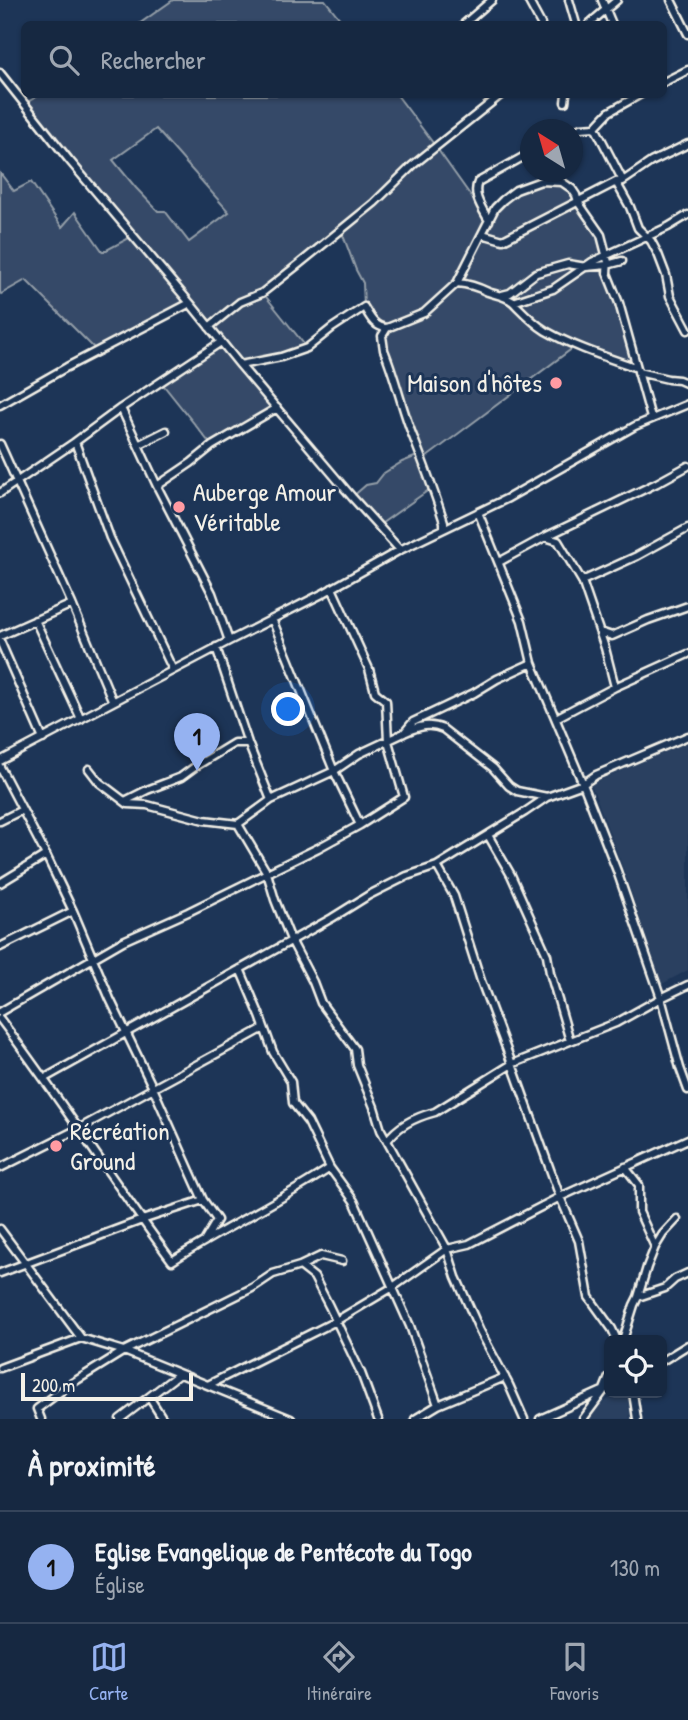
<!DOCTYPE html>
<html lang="fr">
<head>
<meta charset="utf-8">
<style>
	body { margin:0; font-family:"Patrick Hand",sans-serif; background:#1f3048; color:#f1f3f6 }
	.controls { position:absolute; right:21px; bottom:21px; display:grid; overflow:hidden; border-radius:10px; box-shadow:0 2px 5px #0004 }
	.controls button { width:63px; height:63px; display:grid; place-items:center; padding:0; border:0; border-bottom:2px solid #35445a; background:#162841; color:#f1f3f6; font:35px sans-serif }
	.compass { position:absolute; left:520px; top:119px; width:63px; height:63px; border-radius:50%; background:#162841; box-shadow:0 2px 5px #0004; rotate:323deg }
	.scale { position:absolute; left:21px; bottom:18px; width:172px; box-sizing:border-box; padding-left:7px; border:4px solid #f4f1e8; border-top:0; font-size:19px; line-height:24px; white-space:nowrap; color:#f4f1e8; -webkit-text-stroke:5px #1d3557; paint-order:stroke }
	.you { position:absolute; left:289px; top:710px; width:24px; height:24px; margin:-18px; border:5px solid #fff; border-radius:50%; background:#1a73e8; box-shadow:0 0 0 10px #1a73e833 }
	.badge { display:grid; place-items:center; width:46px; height:46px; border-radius:50%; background:#95b2f1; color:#111; font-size:23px; font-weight:700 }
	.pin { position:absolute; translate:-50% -58px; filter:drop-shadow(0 2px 4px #0008) }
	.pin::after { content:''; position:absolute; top:37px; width:24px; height:21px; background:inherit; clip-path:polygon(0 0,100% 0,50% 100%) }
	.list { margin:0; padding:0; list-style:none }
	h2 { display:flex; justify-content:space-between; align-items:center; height:91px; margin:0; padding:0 28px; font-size:30px }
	h2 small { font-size:23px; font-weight:400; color:#9ea6b1 }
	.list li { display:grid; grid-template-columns:46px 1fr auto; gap:21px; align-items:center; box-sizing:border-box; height:112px; padding:0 28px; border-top:2px solid #35445a }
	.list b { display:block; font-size:26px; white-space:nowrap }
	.list p { margin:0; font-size:23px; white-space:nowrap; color:#9ea6b1 }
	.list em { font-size:23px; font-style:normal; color:#9ea6b1 }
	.icon { flex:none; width:38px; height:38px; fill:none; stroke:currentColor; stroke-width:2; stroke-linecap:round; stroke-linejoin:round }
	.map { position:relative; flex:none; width:688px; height:1419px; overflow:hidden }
	.search { position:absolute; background:#162841; box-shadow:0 2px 5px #0004; left:21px; right:21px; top:21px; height:77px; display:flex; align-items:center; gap:18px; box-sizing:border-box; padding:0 24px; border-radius:10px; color:#9ea6b1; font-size:26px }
	.sheet { height:203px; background:#162841 }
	nav { display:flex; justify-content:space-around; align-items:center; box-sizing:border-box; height:98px; border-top:2px solid #35445a; background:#162841; font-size:19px; color:#9ea6b1 }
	nav a { display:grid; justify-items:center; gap:4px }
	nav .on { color:#95b2f1 }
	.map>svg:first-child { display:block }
	.built { fill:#2a4060 }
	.green { fill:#354a67; stroke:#949ea8; stroke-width:2; fill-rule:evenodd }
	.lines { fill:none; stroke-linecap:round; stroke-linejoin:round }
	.street-casing { stroke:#f4f1e8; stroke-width:11 }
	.street { stroke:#1d3557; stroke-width:6 }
	.poi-dot { fill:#ff9aa2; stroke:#1d3557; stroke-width:2.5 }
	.labels { text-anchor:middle; stroke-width:6; stroke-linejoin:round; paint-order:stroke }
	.poi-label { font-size:26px; fill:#f4f1e8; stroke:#1d3557; text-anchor:start }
</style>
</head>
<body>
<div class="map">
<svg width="688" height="1419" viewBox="0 0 688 1419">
	<rect width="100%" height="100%" fill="#1d3557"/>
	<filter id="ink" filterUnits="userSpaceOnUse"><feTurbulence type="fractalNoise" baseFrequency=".0143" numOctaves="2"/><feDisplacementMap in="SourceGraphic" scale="14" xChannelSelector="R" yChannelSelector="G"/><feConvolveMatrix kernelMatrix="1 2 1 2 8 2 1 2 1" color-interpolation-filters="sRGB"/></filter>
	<g filter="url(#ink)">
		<path class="built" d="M688 742V970L662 984 624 871 591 784Z
			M616 1394 628 1397 630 1419H590L596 1408Z"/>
		<path class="green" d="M173 0H325L344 24H139Z
			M40 95H397L436 147 488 220 501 202 529 184 557 182 572 189 601 235 607 273 637 368 577 345 423 460 433 487 378 526 352 497 366 485 376 483 384 473 402 462 420 455 382 336 387 328 375 324 364 307 363 283 356 270 341 230 263 293 307 348 241 365 277 408 212 446 161 382 221 342 189 303 97 351 26 280 1 294 0 293V173L14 191 31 182 62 227 75 212 103 252 133 236 24 104ZM156 129 229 212 189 242 165 211H158L136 188 113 160Z"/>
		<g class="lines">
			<defs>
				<path id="street" d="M528 0 541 24
					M569 0 576 24
					M602 0 612 24
					M671 0 688 34
					M464 24 492 0
					M589 24 617 0
					M0 73 69 160 190 303 240 365 352 497 400 550
					M664 82 688 70
					M565 102 566 94
					M595 127 623 181
					M572 132 581 128 595 127 609 112 641 94
					M688 144 651 162 623 181 616 182 630 207 638 228 651 241 658 254 666 275 670 296 688 330
					M489 221C482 208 472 195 478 182L530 153
					M482 234 503 240 616 182
					M457 283C469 284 478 287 488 292 497 295 506 296 513 302 523 312 533 323 546 331 574 347 606 357 637 368
					M502 295 510 293 536 273 568 264 586 267 607 265 622 261
					M513 302 553 289 592 262 668 227 688 215
					M209 327 240 302 262 293 299 264 374 203 413 165 502 94
					M387 328 382 336 384 350C396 379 402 410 414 439 425 467 435 494 444 522V528
					M240 365 281 357 307 348 332 328 364 307C370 317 374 327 387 328L424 313 457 283 495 208 503 200 516 190 541 181 562 182 572 189 576 195 578 202 601 235 608 262 607 273 619 303 651 418
					M638 372 668 379 679 380 688 384
					M0 405 67 367 190 303
					M121 408 157 486 212 593 229 641
					M75 442 110 538 173 670
					M0 444 72 604 113 702
					M138 445 166 431
					M157 486 191 463 212 446 277 408
					M0 493 75 442 121 408 221 342
					M545 537 558 541 582 581 605 648 615 687
					M499 562 545 537 657 483 688 466
					M582 581 637 556 688 528
					M272 619 334 771 360 825
					M35 620 81 719
					M600 632 612 636 648 620 688 606
					M0 636 72 604
					M0 641 43 739
					M216 647 248 743 271 800
					M556 718 615 687 688 654
					M406 732C419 726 430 723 443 729L493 768 509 786 517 791 547 797 583 784 596 775 688 736
					M0 761 229 641 322 594 400 550 508 498 635 426 688 404
					M0 767 46 855 73 911 110 999 153 1088 203 1200 217 1220 205 1240
					M89 769 99 782 128 804 147 805 204 820 238 824 271 800 334 771 359 754 404 733 413 722 474 693 497 679 532 663
					M125 801 147 790 181 777 196 766 234 743H248
					M0 821 22 810
					M238 824 267 873 275 900 291 940 313 982 321 1003 355 1049 357 1065 374 1107 381 1130 447 1249 456 1277 480 1331 509 1385 524 1419
					M488 835 511 875 547 955 550 973 570 1041
					M437 866 454 896 481 981 512 1064 560 1197 579 1241 589 1297 612 1329 617 1340
					M0 883 46 855
					M0 947 73 911
					M240 969 260 1016 273 1052 291 1082 293 1103 308 1122 330 1168 354 1201 410 1326 438 1405
					M688 985 661 998 680 1068 688 1090
					M0 1012 123 941 188 912 318 848 360 825 404 797 388 741 386 701 375 692 369 669 332 588
					M0 1019C60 1098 113 1182 172 1261 224 1228 279 1202 330 1168
					M45 1078 332 918 369 895 407 876 437 866 525 812 547 797
					M387 1141C398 1125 416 1117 435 1112L512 1064 616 1023 661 998 617 871 583 784 532 663 522 621 478 512
					M0 1168 78 1129 264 1028
					M0 1229 81 1338 124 1351 291 1419
					M655 1247 663 1234 677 1219
					M300 1266 314 1277 329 1306 361 1373 378 1419
					M0 1273 142 1220 203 1200
					M638 1297 665 1288 675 1279 688 1273
					M623 1340 634 1305 638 1297 647 1267 655 1247 639 1212V1185L625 1167
					M662 1361 688 1345
					M0 1368 81 1338
					M208 1385 336 1321 393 1287 447 1249 469 1244 560 1197 688 1139
					M633 1393 637 1419
					M149 1397 163 1419
					M41 1419 37 1409 69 1385 124 1351 252 1288 273 1274 300 1266 321 1256 342 1261
					M120 1419 179 1374
					M415 1419 438 1405 505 1377
					M540 1419 609 1388
					M583 1419 603 1392 609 1377"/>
			</defs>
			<use href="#street" class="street-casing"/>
			<use href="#street" class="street"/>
		</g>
	</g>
	<g class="poi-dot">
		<circle cx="556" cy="383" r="7"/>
		<circle cx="179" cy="507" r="7"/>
		<circle cx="56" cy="1146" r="7"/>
	</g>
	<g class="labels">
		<g class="poi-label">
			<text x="542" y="392" text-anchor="end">Maison d'hôtes</text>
			<text x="193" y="501">Auberge Amour<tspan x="193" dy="30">Véritable</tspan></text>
			<text x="70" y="1140">Récréation<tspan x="70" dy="30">Ground</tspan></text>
		</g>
	</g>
</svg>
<div class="controls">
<button><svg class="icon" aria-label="locate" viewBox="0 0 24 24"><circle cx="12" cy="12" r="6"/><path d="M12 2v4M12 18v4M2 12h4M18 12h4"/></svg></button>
</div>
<svg class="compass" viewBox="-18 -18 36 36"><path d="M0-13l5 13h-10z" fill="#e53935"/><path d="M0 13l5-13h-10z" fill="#9ea6b1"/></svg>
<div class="scale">200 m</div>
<div class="you"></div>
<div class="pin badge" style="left:197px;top:771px">1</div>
<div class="search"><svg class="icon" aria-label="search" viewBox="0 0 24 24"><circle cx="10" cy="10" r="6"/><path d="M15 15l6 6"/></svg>Rechercher</div>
</div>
<section class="sheet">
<h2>À proximité<small></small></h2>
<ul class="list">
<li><span class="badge">1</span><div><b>Eglise Evangelique de Pentécote du Togo</b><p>Église</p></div><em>130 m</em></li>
</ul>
</section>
<nav>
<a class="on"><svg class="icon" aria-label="map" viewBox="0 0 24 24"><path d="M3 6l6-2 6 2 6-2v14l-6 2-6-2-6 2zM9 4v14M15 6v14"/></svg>Carte</a>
<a><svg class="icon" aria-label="directions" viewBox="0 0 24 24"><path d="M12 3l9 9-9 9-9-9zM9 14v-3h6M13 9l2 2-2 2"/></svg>Itinéraire</a>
<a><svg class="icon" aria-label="saved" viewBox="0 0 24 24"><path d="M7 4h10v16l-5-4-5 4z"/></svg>Favoris</a>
</nav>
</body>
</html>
